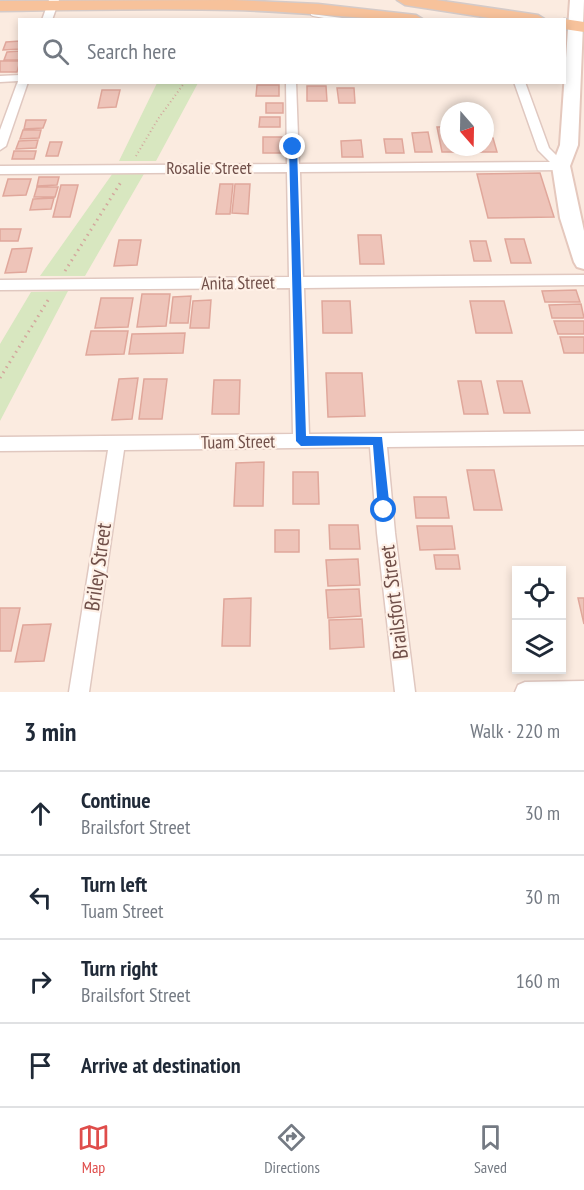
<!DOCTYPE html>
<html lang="en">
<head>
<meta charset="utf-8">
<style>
	body { margin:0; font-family:"PT Sans Narrow",sans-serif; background:#f2f2f3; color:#1f2937 }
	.controls { position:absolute; right:18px; bottom:18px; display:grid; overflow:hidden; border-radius:0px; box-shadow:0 3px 9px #0003 }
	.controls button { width:54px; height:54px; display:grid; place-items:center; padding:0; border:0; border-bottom:2px solid #e0e1e3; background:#fff; color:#1f2937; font:30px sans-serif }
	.compass { position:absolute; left:440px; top:102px; width:54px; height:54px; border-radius:50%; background:#fff; box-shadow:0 3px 9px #0003; rotate:160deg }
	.stop { position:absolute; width:18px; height:18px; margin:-14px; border:4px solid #1a73e8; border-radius:50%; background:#fff }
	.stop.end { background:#1a73e8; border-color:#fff; box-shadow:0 2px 6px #0008 }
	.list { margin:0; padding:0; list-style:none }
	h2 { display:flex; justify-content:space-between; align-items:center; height:78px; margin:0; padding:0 24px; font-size:26px }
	h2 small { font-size:20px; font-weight:400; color:#747a83 }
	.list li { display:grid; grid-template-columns:39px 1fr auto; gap:18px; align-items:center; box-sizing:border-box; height:84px; padding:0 24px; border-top:2px solid #e0e1e3 }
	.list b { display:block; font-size:22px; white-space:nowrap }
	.list p { margin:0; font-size:20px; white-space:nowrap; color:#747a83 }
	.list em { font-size:20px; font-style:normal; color:#747a83 }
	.icon { flex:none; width:33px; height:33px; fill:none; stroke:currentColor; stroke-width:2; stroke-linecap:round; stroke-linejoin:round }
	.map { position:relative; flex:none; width:584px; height:692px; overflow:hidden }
	.search { position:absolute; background:#fff; box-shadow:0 3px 9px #0003; left:18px; right:18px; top:18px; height:66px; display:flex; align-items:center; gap:15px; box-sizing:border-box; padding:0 21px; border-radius:0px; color:#747a83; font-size:22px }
	.sheet { height:414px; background:#fff }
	nav { display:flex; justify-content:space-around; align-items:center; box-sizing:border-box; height:84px; border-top:2px solid #e0e1e3; background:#fff; font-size:16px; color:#747a83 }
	nav a { display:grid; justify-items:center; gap:3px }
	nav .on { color:#df4d4b }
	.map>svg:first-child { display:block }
	.green { fill:#d8e7c0 }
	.building { fill:#eec4b9; stroke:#e0a79b; stroke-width:1.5 }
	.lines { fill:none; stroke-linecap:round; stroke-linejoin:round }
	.lane-casing { stroke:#e0c8c0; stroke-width:2 }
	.street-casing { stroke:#e0c8c0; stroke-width:3 }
	.secondary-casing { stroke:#e5c8bd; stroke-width:4 }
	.primary-casing { stroke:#d4cac8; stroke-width:3 }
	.path-far1 { stroke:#d3a79d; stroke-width:2; stroke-dasharray:1 3; stroke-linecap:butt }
	.path { stroke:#d3a79d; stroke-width:3; stroke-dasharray:1.5 4.5; stroke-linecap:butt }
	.lane { fill:#fff; fill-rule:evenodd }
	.street { fill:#fff; fill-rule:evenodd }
	.secondary { fill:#fff; fill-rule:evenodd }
	.primary { fill:#f7c29b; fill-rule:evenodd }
	.route { fill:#1a73e8 }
	.labels { text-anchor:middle; stroke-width:4.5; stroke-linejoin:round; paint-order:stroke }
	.street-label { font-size:18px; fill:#704f49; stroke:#fef0e6 }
	.near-street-label { font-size:21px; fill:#704f49; stroke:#fef0e6 }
</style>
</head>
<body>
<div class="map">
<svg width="584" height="692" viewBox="0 0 584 692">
	<rect width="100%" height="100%" fill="#fbebe0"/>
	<path class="green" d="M157 83H198L156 161H119Z
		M145 172 85 276H40L113 173Z
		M68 291 0 421V344L31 292Z"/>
	<path class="building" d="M20 41V49L3 50 6 42Z
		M20 51V60H4L7 52Z
		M0 61H20L17 72H0Z
		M257 85H279V96H256Z
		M307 86H326L327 101H307Z
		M337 88H354L355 103H339Z
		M102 90H120L116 107 98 108Z
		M266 103H283V113H266Z
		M260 117H280V127H259Z
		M26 120H46L43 128 24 129Z
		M437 127H449V147H458L459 152H442Z
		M23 130H41L39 138 20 139Z
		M428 132 432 152H415L412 133Z
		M263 137H282V153H263Z
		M485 138H493L497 152H478L477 147H485Z
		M384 139H402L404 153H386Z
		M38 140 36 148 16 149 19 141Z
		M361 140 363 157H342L341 141Z
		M50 142H62L58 156H46Z
		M14 151H36L34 159H12Z
		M540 173 554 217 488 218 477 174Z
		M39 177H59L57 185 37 186Z
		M8 179H31L26 195 3 196Z
		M220 184H233L230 214H216Z
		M235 184H250L248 214 232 213Z
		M61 185H78L70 217H53Z
		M37 187H58L55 197H34Z
		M54 198 51 209 30 210 33 199Z
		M0 229H21L18 241H0Z
		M358 235H381L384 264H360Z
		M505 239H524L531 263H511Z
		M119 240H141L137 265 114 266Z
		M470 241H486L491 261H474Z
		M32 248 26 272 5 273 12 249Z
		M576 290 580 302H545L542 291Z
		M142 294H170L166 326 137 327Z
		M191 296 188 323H170L173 297Z
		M101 298H133L128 327 95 328Z
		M211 300 209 328H190L193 301Z
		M322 301H350L352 333H323Z
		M470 301H504L512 333H476Z
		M581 304 584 318H552L549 305Z
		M554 321H584V334H558Z
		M91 331H128L124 354 86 355Z
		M185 333 183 353 129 354 132 334Z
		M560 337H584V353H564Z
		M326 373H362L365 416 328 417Z
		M138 378 132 419 112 420 119 379Z
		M144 379H167L162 419H139Z
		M214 380H240L239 414H212Z
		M458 381H481L488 414H464Z
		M497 381H522L530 413H504Z
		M264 462 263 506H234L236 463Z
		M467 470H494L502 510H474Z
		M293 472H318L319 504H293Z
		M414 497H446L449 518H416Z
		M329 525H358L360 549H330Z
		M417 526H452L455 549 420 550Z
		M275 530H299V552H275Z
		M434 555H458L460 569H436Z
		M358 559 360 585 328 586 326 560Z
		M359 589 361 616 328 618 326 590Z
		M251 598 250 646H222L224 599Z
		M578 598H584V624Z
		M0 608H20L11 651H0Z
		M362 619 364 647 330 649 329 620Z
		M51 624 44 661 15 662 23 625Z"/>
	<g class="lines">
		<defs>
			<path id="lane" d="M311 14 350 19 352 20H335L313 16 311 15Z"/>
			<path id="street" d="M49 0H59L52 20H42Z
				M20 75V82H28L6 146 0 150V130L18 81 0 82V76Z
				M286 82H296L299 164 550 162 538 150 514 82H525L549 148 567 166 561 170 300 172 303 277 584 275V285L304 288 309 434 584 431V445L387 447 395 533 415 692H395L377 533 370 447 124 450 89 692H69L108 450 0 451V437L293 434 290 288 0 290V280L289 277 287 172 0 174V166L287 164Z
				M584 681V692H515L518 685 525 682Z"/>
			<path id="secondary" d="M570 0H584L578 145 570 166 584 231V269L577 267 574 262 560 218 552 166 560 145Z"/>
			<path id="primary" d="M232 0 318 4 416 15 424 20C360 20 297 11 233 10 155 8 77 10 0 11V1Z
				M397 0H436L538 15 546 20H503L405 5Z
				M564 19 584 22V32L564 29Z"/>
		</defs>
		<use href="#lane" class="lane-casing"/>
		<use href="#street" class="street-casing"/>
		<use href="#secondary" class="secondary-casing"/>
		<use href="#primary" class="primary-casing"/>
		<path class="path-far1" d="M136 156 158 119 185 82"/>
		<path class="path" d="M65 271 121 182
			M0 378 50 297"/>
		<use href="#lane" class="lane"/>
		<use href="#street" class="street"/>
		<use href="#secondary" class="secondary"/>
		<use href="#primary" class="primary"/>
	</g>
	<path class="route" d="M293 144 297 147 306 436 382 437 390 510 384 515 378 510 373 445 301 446 296 441 289 147Z"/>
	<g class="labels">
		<g class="street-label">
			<text x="209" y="174">Rosalie Street</text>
			<text transform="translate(238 283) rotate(-1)" y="6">Anita Street</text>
			<text transform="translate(238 442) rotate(-1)" y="6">Tuam Street</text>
		</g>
		<g class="near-street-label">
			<text transform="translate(98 567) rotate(-82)" y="7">Briley Street</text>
			<text transform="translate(394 602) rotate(-97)" y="7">Brailsfort Street</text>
		</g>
	</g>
</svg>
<div class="controls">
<button><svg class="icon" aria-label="locate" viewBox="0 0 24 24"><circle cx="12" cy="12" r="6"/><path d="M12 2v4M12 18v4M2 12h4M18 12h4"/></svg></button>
<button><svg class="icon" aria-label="layers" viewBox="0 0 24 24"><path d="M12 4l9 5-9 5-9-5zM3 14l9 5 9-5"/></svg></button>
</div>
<svg class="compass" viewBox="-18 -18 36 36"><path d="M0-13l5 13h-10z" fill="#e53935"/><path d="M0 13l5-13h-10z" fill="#747a83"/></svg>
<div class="stop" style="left:384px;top:510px"></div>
<div class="stop end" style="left:293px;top:147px"></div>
<div class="search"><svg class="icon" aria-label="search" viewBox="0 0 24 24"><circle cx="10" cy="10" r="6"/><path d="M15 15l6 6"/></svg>Search here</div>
</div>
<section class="sheet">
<h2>3 min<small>Walk · 220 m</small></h2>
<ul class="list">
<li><svg class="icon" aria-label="ahead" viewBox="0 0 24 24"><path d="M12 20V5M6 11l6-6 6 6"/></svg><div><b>Continue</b><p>Brailsfort Street</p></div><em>30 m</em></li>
<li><svg class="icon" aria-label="left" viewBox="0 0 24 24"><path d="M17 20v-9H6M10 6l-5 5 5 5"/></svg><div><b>Turn left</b><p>Tuam Street</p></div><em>30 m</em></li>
<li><svg class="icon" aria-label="right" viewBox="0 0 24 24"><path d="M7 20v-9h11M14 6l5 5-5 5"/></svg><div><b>Turn right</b><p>Brailsfort Street</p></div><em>160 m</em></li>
<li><svg class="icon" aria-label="arrive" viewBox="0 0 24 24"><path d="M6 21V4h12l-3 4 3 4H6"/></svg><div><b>Arrive at destination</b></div></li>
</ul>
</section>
<nav>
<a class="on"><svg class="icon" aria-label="map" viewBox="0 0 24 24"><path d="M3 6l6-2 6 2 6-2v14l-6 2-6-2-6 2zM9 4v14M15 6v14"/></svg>Map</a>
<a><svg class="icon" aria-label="directions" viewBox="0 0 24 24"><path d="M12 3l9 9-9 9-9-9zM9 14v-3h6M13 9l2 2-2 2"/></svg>Directions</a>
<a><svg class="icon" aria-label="saved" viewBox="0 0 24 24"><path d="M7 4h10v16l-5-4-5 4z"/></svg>Saved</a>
</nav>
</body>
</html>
